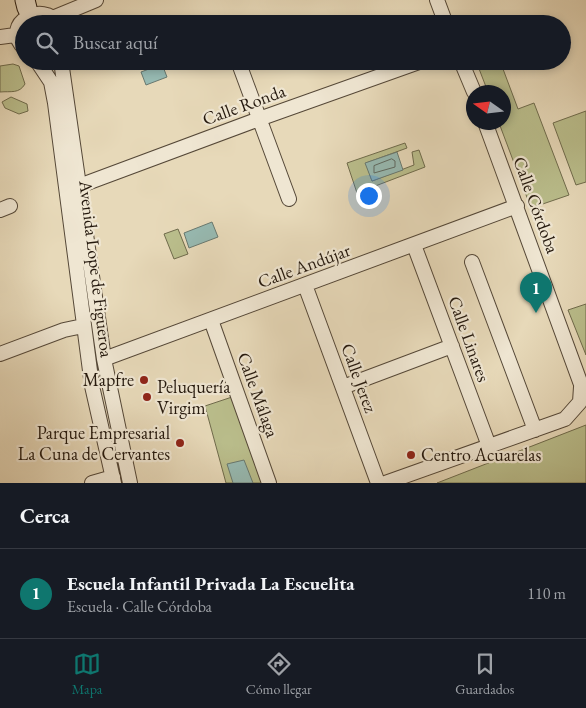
<!DOCTYPE html>
<html lang="es">
<head>
<meta charset="utf-8">
<style>
	body { margin:0; font-family:"EB Garamond",serif; background:#20242c; color:#f1f3f6 }
	.compass { position:absolute; left:466px; top:85px; width:45px; height:45px; border-radius:50%; background:#171b24; box-shadow:0 2px 8px #0003; rotate:284deg }
	.you { position:absolute; left:368px; top:195px; width:18px; height:18px; margin:-12px; border:4px solid #fff; border-radius:50%; background:#1a73e8; box-shadow:0 0 0 8px #1a73e833 }
	.badge { display:grid; place-items:center; width:32px; height:32px; border-radius:50%; background:#0f766e; color:#fff; font-size:16px; font-weight:700 }
	.pin { position:absolute; translate:-50% -41px; filter:drop-shadow(0 1px 2px #0008) }
	.pin::after { content:''; position:absolute; top:26px; width:18px; height:15px; background:inherit; clip-path:polygon(0 0,100% 0,50% 100%) }
	.list { margin:0; padding:0; list-style:none }
	h2 { display:flex; justify-content:space-between; align-items:center; height:65px; margin:0; padding:0 20px; font-size:21px }
	h2 small { font-size:16px; font-weight:400; color:#9ea1a6 }
	.list li { display:grid; grid-template-columns:32px 1fr auto; gap:15px; align-items:center; box-sizing:border-box; height:90px; padding:0 20px; border-top:1px solid #363941 }
	.list b { display:block; font-size:19px; white-space:nowrap }
	.list p { margin:0; font-size:16px; white-space:nowrap; color:#9ea1a6 }
	.list em { font-size:16px; font-style:normal; color:#9ea1a6 }
	.icon { flex:none; width:28px; height:28px; fill:none; stroke:currentColor; stroke-width:2; stroke-linecap:round; stroke-linejoin:round }
	.map { position:relative; flex:none; width:586px; height:483px; overflow:hidden }
	.search { position:absolute; background:#171b24; box-shadow:0 2px 8px #0003; left:15px; right:15px; top:15px; height:55px; display:flex; align-items:center; gap:12px; box-sizing:border-box; padding:0 18px; border-radius:28px; color:#9ea1a6; font-size:19px }
	.sheet { height:155px; background:#171b24 }
	nav { display:flex; justify-content:space-around; align-items:center; box-sizing:border-box; height:70px; border-top:1px solid #363941; background:#171b24; font-size:14px; color:#9ea1a6 }
	nav a { display:grid; justify-items:center; gap:2px }
	nav .on { color:#0f766e }
	.map>svg:first-child { display:block }
	.green { fill:#babe8c; stroke:#6f6b4c }
	.water { fill:#97bab2; stroke:#697970 }
	.lines { fill:none; stroke-linecap:round; stroke-linejoin:round }
	.shore { stroke:#5e6960; stroke-width:1 }
	.street-casing { stroke:#554838; stroke-width:16 }
	.secondary-casing { stroke:#24180d; stroke-width:21 }
	.street { stroke:#efe6d2; stroke-width:14 }
	.secondary { stroke:#efe6d2; stroke-width:19 }
	.poi-dot { fill:#8f2418; stroke:#efe6d2; stroke-width:2 }
	.labels { text-anchor:middle; stroke-width:4.5; stroke-linejoin:round; paint-order:stroke }
	.street-label { font-size:18px; fill:#24180d; stroke:#efe6d2 }
	.poi-label { font-size:18px; fill:#24180d; stroke:#efe6d2; text-anchor:end }
</style>
</head>
<body>
<div class="map">
<svg width="586" height="483" viewBox="0 0 586 483">
	<rect width="100%" height="100%" fill="#e7d9b9"/>
	<filter id="stains"><feTurbulence type="fractalNoise" baseFrequency=".004" numOctaves="4"/><feColorMatrix values="0 0 0 0 .2 0 0 0 0 .09 0 0 0 0 .02 0 0 0 .5 -.17"/></filter>
	<radialGradient id="worn" r=".72"><stop offset=".6" stop-color="#630" stop-opacity="0"/><stop offset="1" stop-color="#630" stop-opacity=".3"/></radialGradient>
	<path class="green" d="M476 61H500L518 109 534 103 569 195 531 208 499 123 504 122V92H488Z
		M13 64 19 66 25 84C19 94 11 91 0 92V66Z
		M11 97 27 104 28 111 19 114 5 108 2 102Z
		M586 111V182L576 185 553 123Z
		M405 143 407 148 366 163 372 181 414 165 412 152 419 150 425 167 357 193 347 163Z
		M178 229 188 254 174 259 164 234Z
		M586 304V355L568 310Z
		M232 397 263 483H226L205 406Z
		M586 425V483H437Z"/>
	<path class="water" d="M162 64 167 77 146 85 141 72Z
		M397 152 403 170 372 181 365 163Z
		M212 222 218 237 189 248 184 233Z
		M244 460 253 483H233L227 464Z"/>
	<g class="lines">
		<path class="shore" d="M392 159 395 161V167L374 173V166Z"/>
		<defs>
			<path id="street" d="M437 0 446 24
				M55 17 96 0
				M0 37 15 35
				M24 48C0 23 44 0 58 24
				M37 61 51 82 55 103 92 386 114 483
				M61 61 104 359 130 483
				M238 61 289 199
				M461 61 474 92
				M485 122 586 398
				M79 186 259 119 422 61
				M0 210 10 206
				M414 245 489 446
				M472 262 535 430
				M305 285 378 483
				M211 320 269 483
				M0 354 64 330 83 326
				M104 359 517 206
				M343 387 452 346
				M92 483 113 477
				M385 483 565 419 580 402 581 387"/>
			<path id="secondary" d="M25 0 27 8"/>
		</defs>
		<use href="#street" class="street-casing"/>
		<use href="#secondary" class="secondary-casing"/>
		<use href="#street" class="street"/>
		<use href="#secondary" class="secondary"/>
	</g>
	<g class="poi-dot">
		<circle cx="144" cy="380" r="5"/>
		<circle cx="147" cy="397" r="5"/>
		<circle cx="180" cy="443" r="5"/>
		<circle cx="411" cy="455" r="5"/>
	</g>
	<g class="labels">
		<g class="street-label">
			<text transform="translate(244 105) rotate(-20)" y="6">Calle Ronda</text>
			<text transform="translate(536 205) rotate(70)" y="6">Calle Córdoba</text>
			<text transform="translate(304 266) rotate(-20)" y="6">Calle Andújar</text>
			<text transform="translate(96 269) rotate(83)" y="6">Avenida Lope de Figueroa</text>
			<text transform="translate(469 339) rotate(70)" y="6">Calle Linares</text>
			<text transform="translate(359 378) rotate(70)" y="6">Calle Jerez</text>
			<text transform="translate(258 395) rotate(70)" y="6">Calle Málaga</text>
		</g>
		<g class="poi-label">
			<text x="134" y="386">Mapfre</text>
			<text x="157" y="393" text-anchor="start">Peluquería<tspan x="157" dy="21">Virgim</tspan></text>
			<text x="170" y="439">Parque Empresarial<tspan x="170" dy="21">La Cuna de Cervantes</tspan></text>
			<text x="421" y="461" text-anchor="start">Centro Acuarelas</text>
		</g>
	</g>
	<rect width="100%" height="100%" filter="url(#stains)"/>
	<rect width="100%" height="100%" fill="url(#worn)"/>
</svg>
<svg class="compass" viewBox="-18 -18 36 36"><path d="M0-13l5 13h-10z" fill="#e53935"/><path d="M0 13l5-13h-10z" fill="#9ea1a6"/></svg>
<div class="you"></div>
<div class="pin badge" style="left:536px;top:313px">1</div>
<div class="search"><svg class="icon" aria-label="search" viewBox="0 0 24 24"><circle cx="10" cy="10" r="6"/><path d="M15 15l6 6"/></svg>Buscar aquí</div>
</div>
<section class="sheet">
<h2>Cerca<small></small></h2>
<ul class="list">
<li><span class="badge">1</span><div><b>Escuela Infantil Privada La Escuelita</b><p>Escuela · Calle Córdoba</p></div><em>110 m</em></li>
</ul>
</section>
<nav>
<a class="on"><svg class="icon" aria-label="map" viewBox="0 0 24 24"><path d="M3 6l6-2 6 2 6-2v14l-6 2-6-2-6 2zM9 4v14M15 6v14"/></svg>Mapa</a>
<a><svg class="icon" aria-label="directions" viewBox="0 0 24 24"><path d="M12 3l9 9-9 9-9-9zM9 14v-3h6M13 9l2 2-2 2"/></svg>Cómo llegar</a>
<a><svg class="icon" aria-label="saved" viewBox="0 0 24 24"><path d="M7 4h10v16l-5-4-5 4z"/></svg>Guardados</a>
</nav>
</body>
</html>
